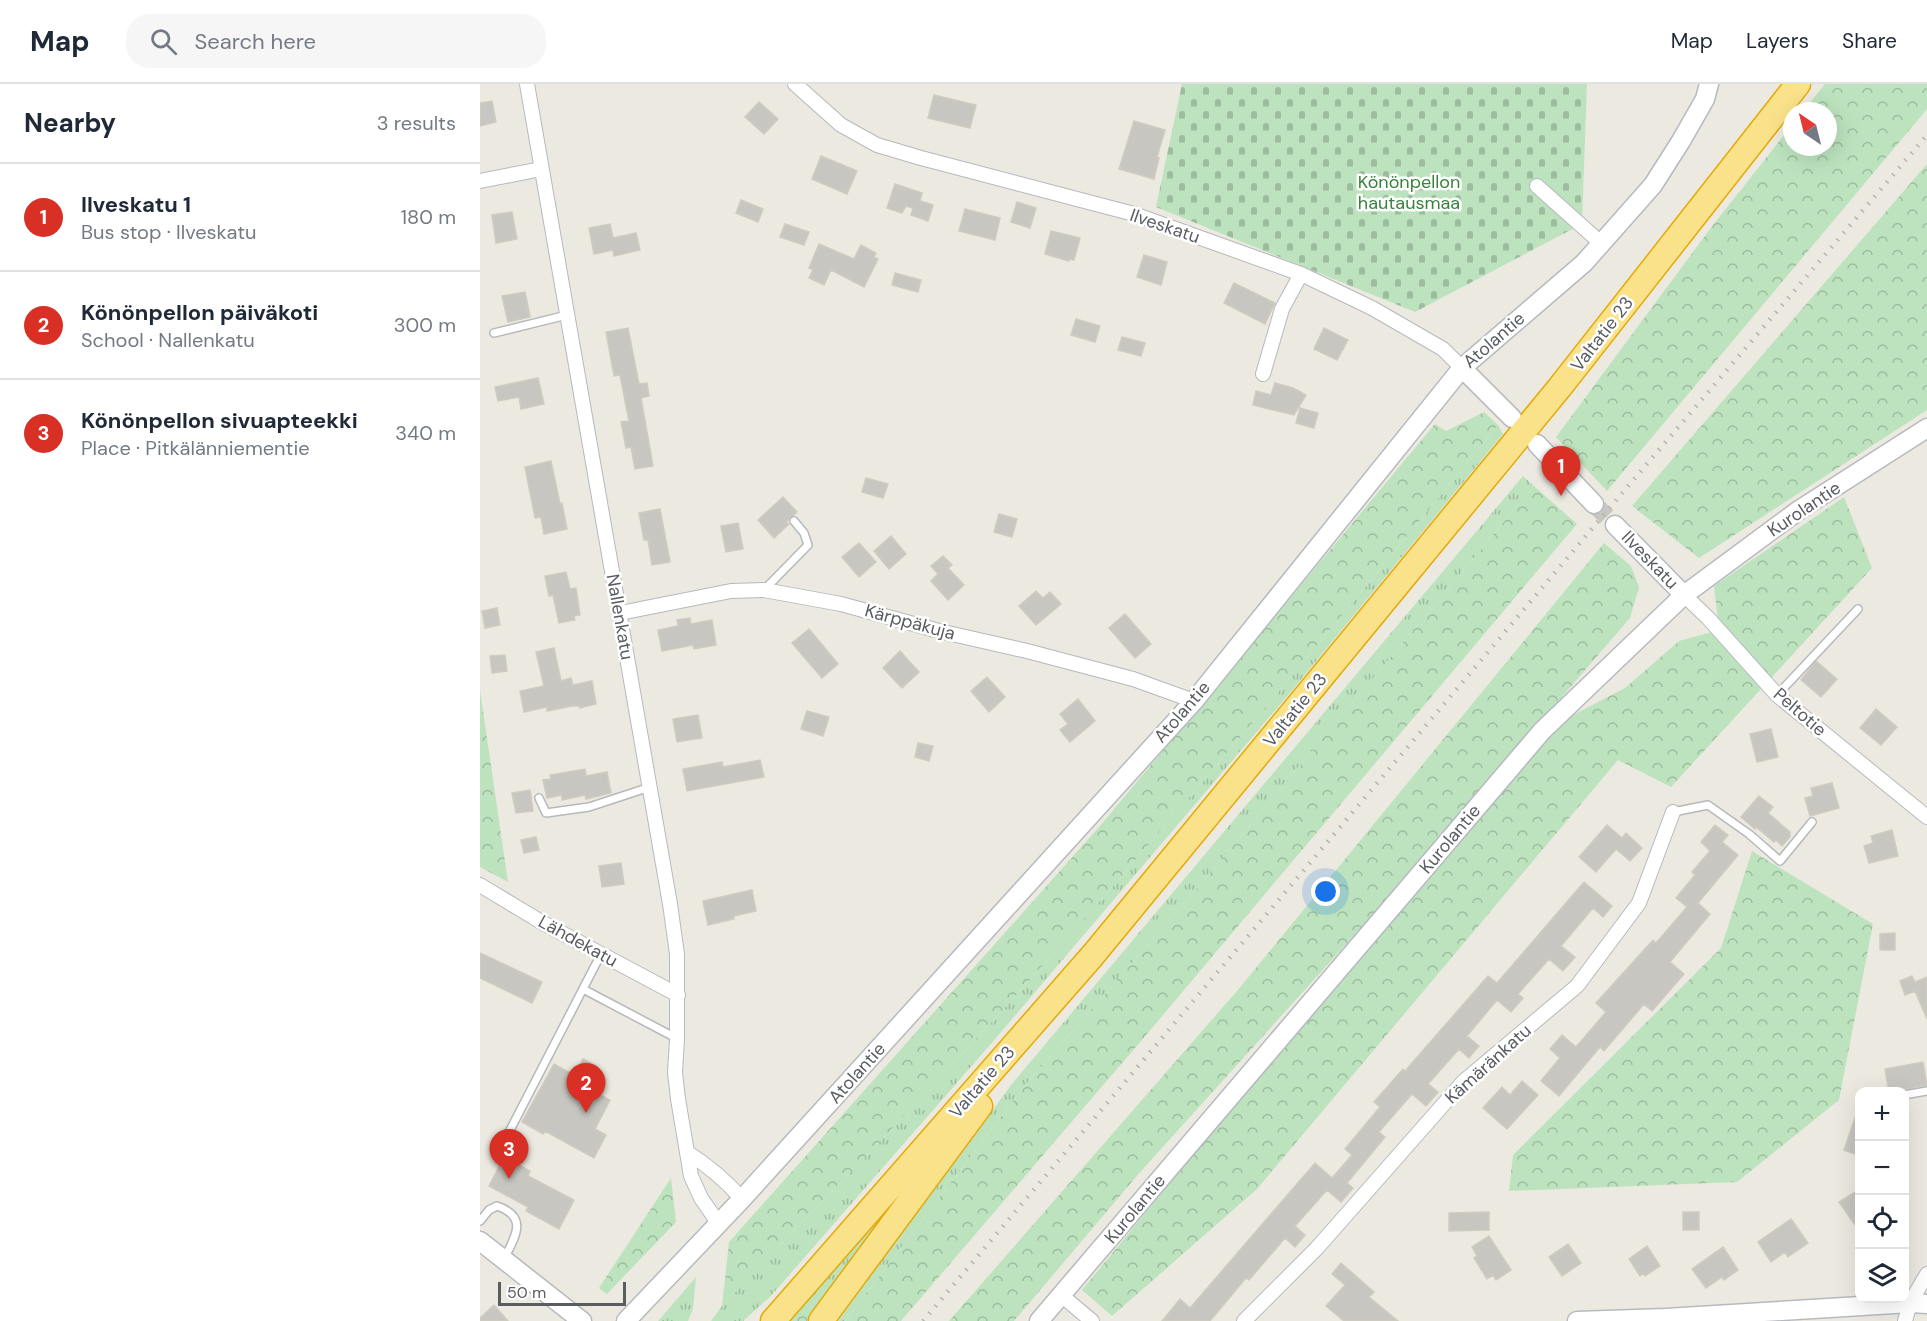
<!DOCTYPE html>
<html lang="en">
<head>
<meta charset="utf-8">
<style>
	body { margin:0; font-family:"DM Sans",sans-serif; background:#f6f6f7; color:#1f2937 }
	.controls { position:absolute; right:18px; bottom:18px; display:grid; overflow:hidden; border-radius:12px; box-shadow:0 6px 24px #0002 }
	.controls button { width:54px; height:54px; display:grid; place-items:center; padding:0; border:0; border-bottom:2px solid #e0e1e3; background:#fff; color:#1f2937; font:30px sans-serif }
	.compass { position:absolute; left:1303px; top:18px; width:54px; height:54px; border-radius:50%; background:#fff; box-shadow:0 6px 24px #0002; rotate:325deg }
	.scale { position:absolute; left:18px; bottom:15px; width:128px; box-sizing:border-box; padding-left:6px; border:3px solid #595c61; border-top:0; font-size:16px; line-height:21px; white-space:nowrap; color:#595c61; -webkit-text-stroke:4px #fff; paint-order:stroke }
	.you { position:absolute; left:846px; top:808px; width:21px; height:21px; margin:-15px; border:4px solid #fff; border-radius:50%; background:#1a73e8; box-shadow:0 0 0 9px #1a73e833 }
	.badge { display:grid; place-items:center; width:39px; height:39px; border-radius:50%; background:#d93025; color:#fff; font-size:20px; font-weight:700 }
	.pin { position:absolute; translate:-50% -50px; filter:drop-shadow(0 2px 3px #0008) }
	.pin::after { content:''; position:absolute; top:32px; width:21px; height:18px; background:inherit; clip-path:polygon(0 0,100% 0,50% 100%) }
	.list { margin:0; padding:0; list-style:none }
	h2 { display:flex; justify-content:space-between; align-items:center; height:78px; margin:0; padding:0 24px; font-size:26px }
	h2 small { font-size:20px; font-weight:400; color:#747a83 }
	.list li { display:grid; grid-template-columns:39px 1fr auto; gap:18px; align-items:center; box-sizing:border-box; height:108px; padding:0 24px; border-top:2px solid #e0e1e3 }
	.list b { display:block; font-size:22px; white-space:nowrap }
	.list p { margin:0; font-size:20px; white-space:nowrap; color:#747a83 }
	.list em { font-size:20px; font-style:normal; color:#747a83 }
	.icon { flex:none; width:33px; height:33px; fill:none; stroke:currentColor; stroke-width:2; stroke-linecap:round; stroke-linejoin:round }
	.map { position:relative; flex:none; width:1447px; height:1237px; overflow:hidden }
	header { display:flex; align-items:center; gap:36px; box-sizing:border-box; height:84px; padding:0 30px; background:#fff; border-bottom:2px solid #e0e1e3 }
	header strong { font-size:28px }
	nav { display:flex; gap:33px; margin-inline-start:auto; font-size:21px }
	.search { width:420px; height:54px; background:#f6f6f7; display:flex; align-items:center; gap:15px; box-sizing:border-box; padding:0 21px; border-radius:24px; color:#747a83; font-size:22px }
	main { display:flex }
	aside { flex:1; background:#fff }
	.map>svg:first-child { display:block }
	.grass { fill:url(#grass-tufts) }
	.forest { fill:url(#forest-crowns) }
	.cemetery { fill:url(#cemetery-stones) }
	.building { fill:#c8c6c0; stroke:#d0cbbf; stroke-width:1.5 }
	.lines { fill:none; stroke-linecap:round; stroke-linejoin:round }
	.secondary-tunnel { stroke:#c7c6c0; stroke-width:18; stroke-dasharray:18 9; stroke-linecap:butt }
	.lane-casing { stroke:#b6b8bd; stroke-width:10 }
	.street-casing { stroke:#b6b8bd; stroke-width:16 }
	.secondary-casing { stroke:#b6b9bf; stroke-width:21 }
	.highway-casing { stroke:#e5a907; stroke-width:27 }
	.lane { stroke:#fff; stroke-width:7 }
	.street { stroke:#fff; stroke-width:14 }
	.secondary { stroke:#fff; stroke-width:18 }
	.highway { stroke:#f9e289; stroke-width:24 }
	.rail { stroke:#b3b4b4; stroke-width:4.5; stroke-dasharray:1.5 8; stroke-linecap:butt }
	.labels { text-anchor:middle; stroke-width:5; stroke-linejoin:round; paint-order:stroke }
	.park-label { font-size:18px; fill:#37823d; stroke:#fff }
	.street-label { font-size:18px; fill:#595c61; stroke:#fff }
</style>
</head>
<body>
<header>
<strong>Map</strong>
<div class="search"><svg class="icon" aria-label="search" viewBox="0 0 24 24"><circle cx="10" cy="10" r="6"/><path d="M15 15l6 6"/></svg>Search here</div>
<nav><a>Map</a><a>Layers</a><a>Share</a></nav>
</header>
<main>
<aside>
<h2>Nearby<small>3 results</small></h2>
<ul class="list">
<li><span class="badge">1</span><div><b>Ilveskatu 1</b><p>Bus stop · Ilveskatu</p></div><em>180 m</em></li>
<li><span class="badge">2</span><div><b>Könönpellon päiväkoti</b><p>School · Nallenkatu</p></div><em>300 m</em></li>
<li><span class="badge">3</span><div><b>Könönpellon sivuapteekki</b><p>Place · Pitkälänniementie</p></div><em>340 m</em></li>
</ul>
</aside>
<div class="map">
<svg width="1447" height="1237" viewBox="0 0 1447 1237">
	<defs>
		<pattern id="grass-tufts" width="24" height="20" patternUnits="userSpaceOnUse" patternTransform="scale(1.5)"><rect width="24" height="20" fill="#bde3be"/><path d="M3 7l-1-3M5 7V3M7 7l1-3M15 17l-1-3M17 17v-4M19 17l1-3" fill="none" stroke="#9dbb9e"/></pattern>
		<pattern id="forest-crowns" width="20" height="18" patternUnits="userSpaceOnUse" patternTransform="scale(1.5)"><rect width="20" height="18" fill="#bde3be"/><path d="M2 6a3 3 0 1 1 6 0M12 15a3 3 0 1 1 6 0" fill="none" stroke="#9dbb9e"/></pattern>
		<pattern id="cemetery-stones" width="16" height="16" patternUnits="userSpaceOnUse" patternTransform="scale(1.5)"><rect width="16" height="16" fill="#bde3be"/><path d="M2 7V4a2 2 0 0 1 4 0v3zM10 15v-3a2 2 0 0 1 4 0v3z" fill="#9dbb9e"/></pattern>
	</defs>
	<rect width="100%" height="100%" fill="#eceae0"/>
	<path class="grass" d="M1018 341 1023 350 804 616 516 954 290 1213 263 1237H231L242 1222C334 1125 428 1030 518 931 692 740 855 540 1018 341Z
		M1043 392 1054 402 718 803 543 1004 365 1237H358L531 1001Z
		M444 1082 334 1227 324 1219Z
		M216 1193 213 1225 208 1237H178Z"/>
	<path class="forest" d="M1345 0H1447V25L1127 407 1076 353 1233 141 1312 41V63H1348V27H1323Z
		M1447 80V326L1219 474 1152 422Z
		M1004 328 1018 341C855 540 692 740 518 931 428 1030 334 1125 242 1222L249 1158 620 742 955 340 966 347Z
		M1054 402 1097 440 667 950 421 1237H365L543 1004 718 803Z
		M1364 413 1392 484 1191 703 1138 676 777 1105 632 1232 602 1206 1062 647 1145 604 1199 557 1239 546 1234 502Z
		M1124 459 1151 482 1159 503 1150 534 934 785 662 1086 534 1237H469L757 907Z
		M0 606 28 798 0 783Z
		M1272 767 1393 840 1359 1016 1257 1098 1029 1107 1033 1071 1241 864Z
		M191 1094 196 1138 127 1210 119 1204Z
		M324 1219 334 1227 327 1237H308Z"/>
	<path class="cemetery" d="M702 0H1107L1102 140 935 228 676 123Z"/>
	<path class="building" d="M454 11 496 21 490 44 448 34Z
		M12 17 16 38 0 42V19Z
		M279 18 298 35 284 50 265 33Z
		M654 37 685 46 677 73 679 74 674 95 639 85Z
		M341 72 377 87 367 110 332 95Z
		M415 100 442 109 440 117 453 121 448 137 431 131 433 124 426 122 422 129 407 124Z
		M261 116 283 125 278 138 256 129Z
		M537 118 556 124 550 144 531 138Z
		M485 125 520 134 515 156 479 147Z
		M32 128 37 155 16 159 12 131Z
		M130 140 133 154 156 149 160 166 134 172 133 166 114 170 109 144Z
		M305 140 329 148 324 161 300 153Z
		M571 147 600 154 594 176 590 175 589 177 565 170Z
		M339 160 374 175 381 161 396 169 394 173 398 175 384 203 351 186 344 201 329 194 333 186 329 184Z
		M664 171 687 178 681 201 657 193Z
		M415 189 441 196 438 208 412 201Z
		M754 199 795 219 785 240 744 219Z
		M45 208 50 233 28 238 22 212Z
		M596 235 620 242 615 258 591 251Z
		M148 244 159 300 167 299 169 312 161 314 173 382 155 385 151 363 146 364 141 338 149 337 140 291 134 292 126 248Z
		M844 244 868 256 857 276 834 265Z
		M642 253 665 259 661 272 638 266Z
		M58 294 64 320 41 325 39 313 18 317 15 303Z
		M795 299 813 304 826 311 814 331 773 321 776 307 791 311Z
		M820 324 838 329 834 344 816 339Z
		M71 377 80 420 82 419 87 445 64 450 61 433 55 434 45 383Z
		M386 394 408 400 403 414 382 408Z
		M303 413 317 428 306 438 309 440 294 454 278 436Z
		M180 425 190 478 172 481 168 456H164L159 429Z
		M519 430 537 435 532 453 514 448Z
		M258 439 263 465 246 468 241 442Z
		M411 452 426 470 409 485 394 467Z
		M379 459 396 478 379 493 362 473Z
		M463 472 472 481 468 484 484 501 468 516 451 497 458 490 451 482Z
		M86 488 90 505 96 504 100 531 94 532 95 536 79 539 73 511 69 512 65 492Z
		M556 507 563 514 570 508 581 520 556 541 539 522Z
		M17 524 20 541 5 544 2 527Z
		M645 530 671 560 655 574 629 544Z
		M210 534 211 540 232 536 236 561 214 565 213 561 182 567 178 546 198 542 197 536Z
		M329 545 358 580 342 594 312 559Z
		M74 564 81 597 91 594 93 601 112 597 116 620 100 624 99 622H92L67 627V623L44 628 40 607 64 602 56 568Z
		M420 567 439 588 422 604 403 584Z
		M25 571 27 587 12 589 10 572Z
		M1336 577 1357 595 1341 613 1321 596Z
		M507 593 525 613 509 628 491 607Z
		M598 615 615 637 590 658 580 646 588 640 580 630Z
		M1396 625 1417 643 1401 661 1380 644Z
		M327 627 349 633 343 652 321 645Z
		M218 631 222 654 197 658 193 635Z
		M1291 645 1298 673 1277 678 1270 650Z
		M438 659 453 662 449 677 435 673Z
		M280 676 284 693 207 707 203 685 242 678 243 683Z
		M105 685 106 692 127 688 131 709 106 715 105 711 82 716V711L67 714 63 696 71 695 70 691Z
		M1352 699 1359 724 1330 732 1325 714 1333 712 1331 704Z
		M50 706 53 727 36 729 32 709Z
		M1279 712 1293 723 1288 729 1310 748V753L1302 762 1296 756 1294 758 1276 743 1275 745 1261 733Z
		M1127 741 1142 754 1146 749 1162 764 1150 777 1136 765 1116 788 1099 773Z
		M1235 741 1248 751 1242 758 1258 771 1218 819 1230 830 1190 878 1204 890 1172 927 1164 920 1124 967 1120 963 1079 1012 1061 997 1080 974 1070 965 1082 951 1096 963 1126 928 1116 919 1173 856 1176 859 1207 823 1196 814 1215 791 1212 788 1230 767 1221 758Z
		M1412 746 1418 772 1389 779 1384 762 1393 759 1391 752Z
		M56 753 59 766 44 769 41 756Z
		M141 779 144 800 122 803 119 782Z
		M1104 798 1132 822 1123 833 1113 824 1081 862 1095 873 1083 887 1069 875 1038 910 1043 914 1031 928 1017 916 987 952 999 962 989 974 979 965 948 1000 958 1008 946 1022 932 1010 899 1048 905 1053 867 1099 873 1104 861 1118 847 1106 815 1142 825 1151 815 1163 805 1154 769 1196 766 1194 730 1237H682L700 1215 710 1224 835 1079 852 1094 872 1071 865 1065 900 1023 894 1018 923 985 925 987 1008 892 1017 899Z
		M272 806 276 827 254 832V835L228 841 223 817Z
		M1415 849V866H1400V850Z
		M0 869 62 898 52 919 0 894Z
		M1432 892 1435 898 1447 893V935L1435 907 1425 911 1420 897Z
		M103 975 116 982 105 1003 130 1016 115 1045 126 1051 114 1074 65 1047 63 1050 42 1038 74 980 94 991Z
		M1443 978 1447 1001 1409 1008 1405 985Z
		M1042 997 1058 1011 1027 1045 1003 1024 1022 1003 1030 1011Z
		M1377 1028H1380V1072L1364 1066Z
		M24 1073 50 1087 48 1092 94 1116 79 1145 46 1127 48 1123 9 1102Z
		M1380 1105V1148L1359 1118Z
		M1009 1128V1146L969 1147V1129Z
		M1203 1128H1219V1146H1203Z
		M1311 1135 1328 1159 1308 1173 1305 1168 1291 1178 1278 1158Z
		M1009 1152 1031 1186 1016 1196 1013 1191 1007 1195 994 1174 997 1172 992 1163Z
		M1088 1160 1101 1179 1082 1192 1069 1173Z
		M1167 1162 1180 1182 1165 1192 1163 1189 1160 1192 1149 1175Z
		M1243 1163 1258 1186 1244 1196 1242 1193 1226 1204 1212 1185Z
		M861 1179 894 1208 889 1213 918 1237H864L846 1222 865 1201 852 1190Z
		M14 1221 28 1237H0V1234Z"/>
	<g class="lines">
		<path class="secondary-tunnel" d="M1114 420 1135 441"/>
		<defs>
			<path id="lane" d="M14 249 87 231
				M284 506 328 461 324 449 314 437
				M1297 611 1378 525
				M59 714 66 729 109 723 170 703
				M1193 728 1228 721 1269 750 1300 777 1332 738
				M103 905 196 954
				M1424 1011 1447 1007
				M27 1052 121 870
				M0 1137 9 1126 17 1122C49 1133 35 1153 24 1175"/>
			<path id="street" d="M47 0 190 820 197 870V955L195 989 198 1015 211 1092 221 1114 239 1140
				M315 0 361 41 397 61 441 74 654 130 821 190 892 224 963 265 982 284
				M0 97 61 85
				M1057 102 1122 160
				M783 290 802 225 821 190
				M1204 511 1228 534 1297 611 1447 733
				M140 529 251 507 284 506 361 520 459 547 547 567 653 595 714 617
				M0 801 63 839 198 911
				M208 1069C229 1082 246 1097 262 1115
				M581 1211 612 1237
				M764 1237 837 1164 984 997 1097 902 1159 819 1193 728
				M1425 1237 1430 1219 1447 1190"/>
			<path id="secondary" d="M982 284 1032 334
				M1057 360 1114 420
				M1135 441 1204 511
				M0 1157 102 1237
				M146 1237 262 1115 714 617 982 284 1104 179 1173 101 1201 57 1225 15 1229 0
				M559 1237 1062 647 1204 511 1319 426 1447 344
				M1097 1237 1186 1234 1430 1219 1447 1220"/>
			<path id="highway" d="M293 1237 613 871 1080 303 1318 0
				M341 1237 500 1022"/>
		</defs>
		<use href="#lane" class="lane-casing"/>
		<use href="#street" class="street-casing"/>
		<use href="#secondary" class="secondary-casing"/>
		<use href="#highway" class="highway-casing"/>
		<use href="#lane" class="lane"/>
		<use href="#street" class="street"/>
		<use href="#secondary" class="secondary"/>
		<use href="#highway" class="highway"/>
		<path class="rail" d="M443 1237 1138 414 1447 51"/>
	</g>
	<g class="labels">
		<g class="park-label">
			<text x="929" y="104">Könönpellon<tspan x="929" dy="21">hautausmaa</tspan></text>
		</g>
		<g class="street-label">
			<text transform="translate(685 142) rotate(19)" y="6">Ilveskatu</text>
			<text transform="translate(1122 250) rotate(-52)" y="6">Valtatie 23</text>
			<text transform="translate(1014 256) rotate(-41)" y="6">Atolantie</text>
			<text transform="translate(1324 425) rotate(-34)" y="6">Kurolantie</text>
			<text transform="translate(1170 476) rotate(46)" y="6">Ilveskatu</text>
			<text transform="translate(140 533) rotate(80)" y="6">Nallenkatu</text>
			<text transform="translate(430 538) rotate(15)" y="6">Kärppäkuja</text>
			<text transform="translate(815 626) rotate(-51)" y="6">Valtatie 23</text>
			<text transform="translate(702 628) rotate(-49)" y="6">Atolantie</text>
			<text transform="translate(1320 628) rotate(41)" y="6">Peltotie</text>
			<text transform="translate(970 755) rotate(-50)" y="6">Kurolantie</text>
			<text transform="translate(98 857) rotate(29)" y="6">Lähdekatu</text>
			<text transform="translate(1008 980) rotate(-42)" y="6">Kämäränkatu</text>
			<text transform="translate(377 989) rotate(-48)" y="6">Atolantie</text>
			<text transform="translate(502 998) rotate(-49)" y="6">Valtatie 23</text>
			<text transform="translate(655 1125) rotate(-50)" y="6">Kurolantie</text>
		</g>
	</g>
</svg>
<div class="controls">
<button>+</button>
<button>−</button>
<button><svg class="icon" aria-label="locate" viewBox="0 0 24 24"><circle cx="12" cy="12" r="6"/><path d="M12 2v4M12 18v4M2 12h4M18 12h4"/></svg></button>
<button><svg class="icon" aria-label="layers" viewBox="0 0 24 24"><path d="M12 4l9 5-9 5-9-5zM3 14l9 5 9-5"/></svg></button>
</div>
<svg class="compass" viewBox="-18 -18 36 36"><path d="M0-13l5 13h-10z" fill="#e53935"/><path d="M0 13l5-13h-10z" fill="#747a83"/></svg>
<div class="scale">50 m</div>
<div class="you"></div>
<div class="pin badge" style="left:1081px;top:412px">1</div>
<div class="pin badge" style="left:106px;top:1029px">2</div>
<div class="pin badge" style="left:29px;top:1095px">3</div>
</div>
</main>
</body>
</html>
